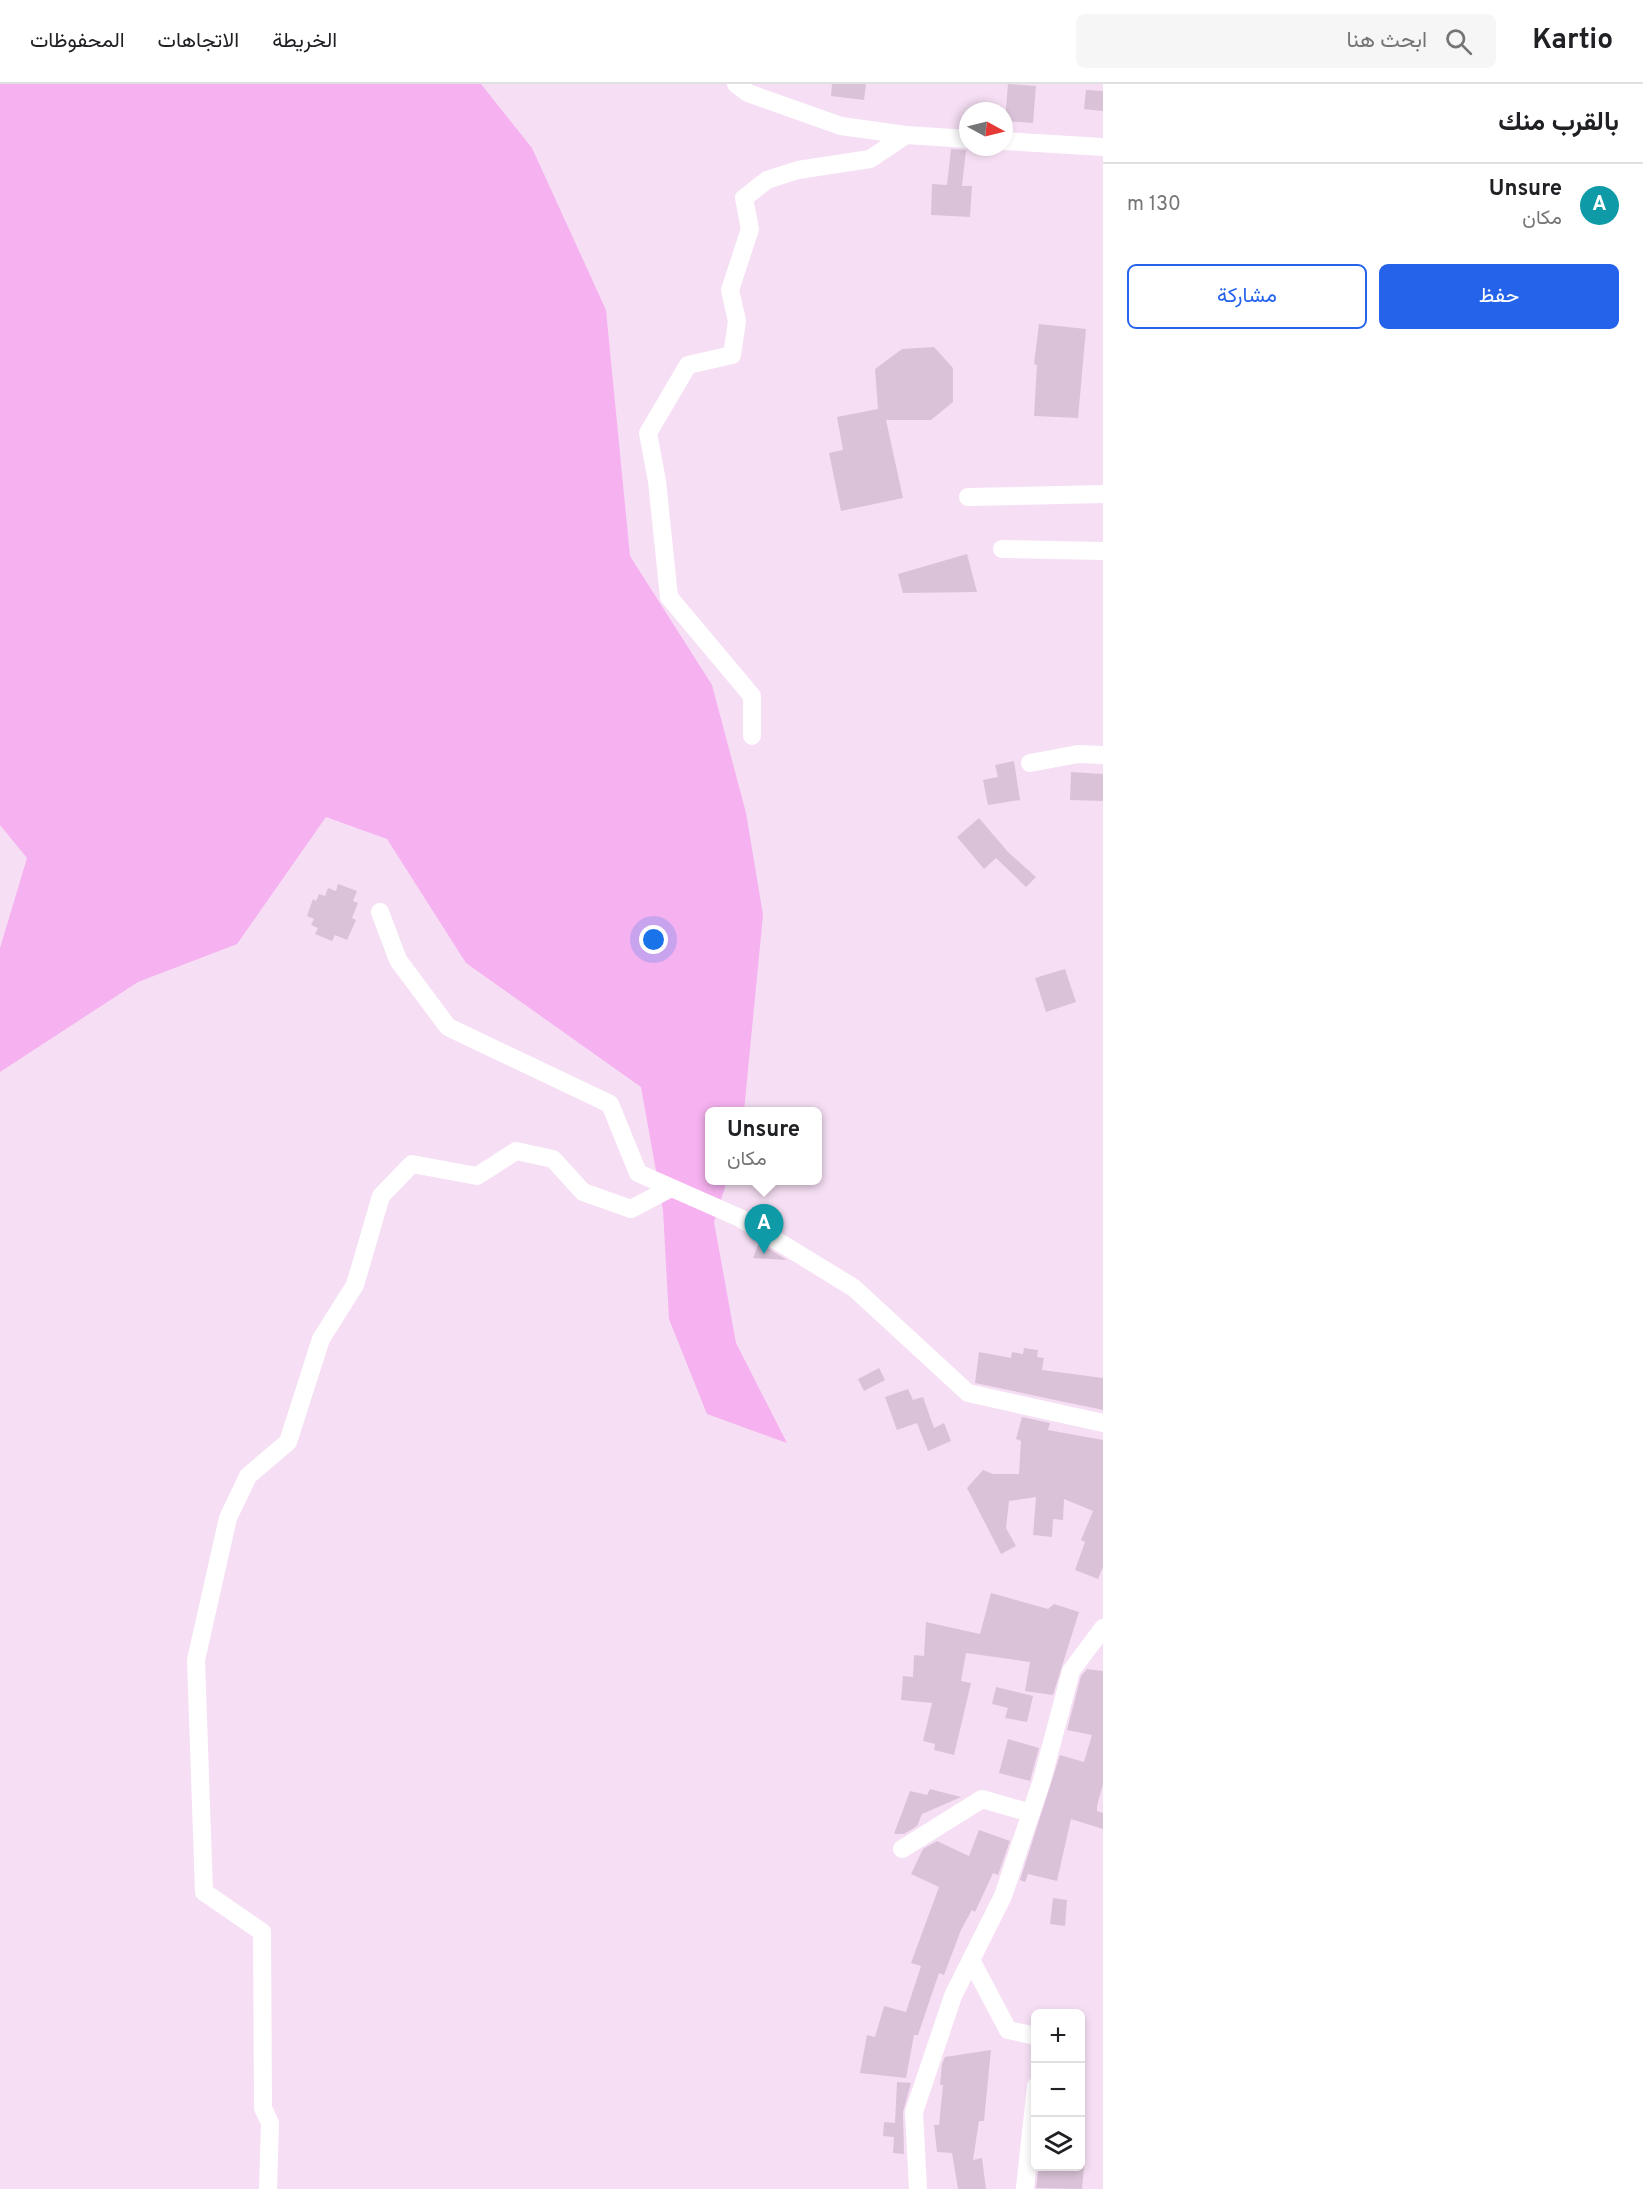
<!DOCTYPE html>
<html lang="ar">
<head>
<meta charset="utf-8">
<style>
	body { margin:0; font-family:Overpass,Vazirmatn,sans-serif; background:#f6f6f6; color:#202124; direction:rtl }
	.controls { position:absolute; right:18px; bottom:18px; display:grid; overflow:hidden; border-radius:9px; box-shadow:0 3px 9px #0003 }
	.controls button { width:54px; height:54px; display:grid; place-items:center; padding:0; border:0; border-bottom:2px solid #e0e0e0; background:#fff; color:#202124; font:30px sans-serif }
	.compass { position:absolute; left:959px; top:18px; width:54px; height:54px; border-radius:50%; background:#fff; box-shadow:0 3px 9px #0003; rotate:97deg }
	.you { position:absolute; left:654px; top:856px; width:21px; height:21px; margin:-15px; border:4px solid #fff; border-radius:50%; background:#1a73e8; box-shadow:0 0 0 9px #1a73e833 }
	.badge { display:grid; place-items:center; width:39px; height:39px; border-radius:50%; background:#2563eb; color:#fff; font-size:20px; font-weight:700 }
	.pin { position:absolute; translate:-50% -50px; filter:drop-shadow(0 2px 3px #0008) }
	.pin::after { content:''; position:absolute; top:32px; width:21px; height:18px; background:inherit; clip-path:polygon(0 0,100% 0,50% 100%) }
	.popup { position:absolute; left:705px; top:1023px; width:117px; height:78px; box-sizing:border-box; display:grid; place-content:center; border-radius:9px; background:#fff; filter:drop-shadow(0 2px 4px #0005); font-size:20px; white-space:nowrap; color:#757577 }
	.popup b { font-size:22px; color:#202124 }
	.popup::after { content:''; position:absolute; left:50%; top:100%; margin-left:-12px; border:12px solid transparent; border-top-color:#fff }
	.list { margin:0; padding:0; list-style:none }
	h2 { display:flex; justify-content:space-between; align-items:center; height:78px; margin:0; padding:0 24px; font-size:26px }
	h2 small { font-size:20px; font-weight:400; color:#757577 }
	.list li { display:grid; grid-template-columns:39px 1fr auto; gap:18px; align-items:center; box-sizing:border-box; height:84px; padding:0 24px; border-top:2px solid #e0e0e0 }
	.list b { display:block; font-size:22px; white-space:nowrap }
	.list p { margin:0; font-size:20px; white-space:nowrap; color:#757577 }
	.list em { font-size:20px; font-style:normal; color:#757577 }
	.actions { display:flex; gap:12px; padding:18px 24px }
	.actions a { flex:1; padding:14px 0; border:2px solid #2563eb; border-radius:9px; text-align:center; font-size:21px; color:#2563eb }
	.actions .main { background:#2563eb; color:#fff }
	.icon { flex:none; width:33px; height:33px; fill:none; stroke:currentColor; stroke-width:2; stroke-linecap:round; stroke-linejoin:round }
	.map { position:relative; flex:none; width:1103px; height:2105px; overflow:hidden; direction:ltr }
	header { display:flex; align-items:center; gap:36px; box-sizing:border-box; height:84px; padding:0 30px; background:#fff; border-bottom:2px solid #e0e0e0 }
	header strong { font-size:28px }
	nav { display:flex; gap:33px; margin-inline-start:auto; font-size:21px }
	.search { width:420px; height:54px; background:#f6f6f6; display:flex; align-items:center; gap:15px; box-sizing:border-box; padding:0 21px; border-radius:9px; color:#757577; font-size:22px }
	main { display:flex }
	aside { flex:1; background:#fff }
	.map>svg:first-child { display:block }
	.water { fill:#f6b1f0 }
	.building { fill:#dac3d8 }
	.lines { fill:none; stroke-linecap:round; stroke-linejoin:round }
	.minor { stroke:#fff; stroke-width:18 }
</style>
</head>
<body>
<header>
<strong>Kartio</strong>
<div class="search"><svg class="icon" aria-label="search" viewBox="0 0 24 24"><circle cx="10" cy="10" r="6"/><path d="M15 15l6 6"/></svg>ابحث هنا</div>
<nav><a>الخريطة</a><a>الاتجاهات</a><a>المحفوظات</a></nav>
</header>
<main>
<aside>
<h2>بالقرب منك<small></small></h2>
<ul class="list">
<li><span class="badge" style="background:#0f9aa8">A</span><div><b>Unsure</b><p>مكان</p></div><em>130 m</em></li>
</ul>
<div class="actions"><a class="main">حفظ</a><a>مشاركة</a></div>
</aside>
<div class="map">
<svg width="1103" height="2105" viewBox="0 0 1103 2105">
	<rect width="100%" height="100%" fill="#f6dff4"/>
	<path class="water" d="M0 0H481L532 64 606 226 630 472 712 601 746 729 763 831 744 1027 710 1028V1096L727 1097 714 1138 736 1259 787 1359 707 1330 669 1235 663 1126 641 1003 466 879 387 755 326 733 237 860 138 898 0 988V864L27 774 0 741Z"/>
	<path class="building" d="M832 0H866L864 16 831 12Z
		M1008 0 1036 2 1033 39 1005 37Z
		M1086 6 1103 7V27L1084 25Z
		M951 65 966 66 962 102H972L970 133 931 131 932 100 947 101Z
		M1039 240 1086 245 1078 334 1034 332 1037 281 1034 280Z
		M934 263 953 284V318L931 336H886L903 414 841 427 829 369 843 366 837 333 878 325 875 285 902 265Z
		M967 470 977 508 903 509 898 490Z
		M1014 677 1020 716 988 721 983 696 998 693 995 681Z
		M1071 688 1103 690V717L1070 716Z
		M979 734 1008 768 1036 793 1026 803 996 774 984 785 957 753Z
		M338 800 357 807 353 817 358 819 352 834 356 836 347 856 335 851 332 857 315 850 318 844 311 841 314 835 307 832 313 815 316 817 319 810 325 812 328 804 336 807Z
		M1065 885 1076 918 1046 928 1035 894Z
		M759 1159 787 1176 753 1174Z
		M1024 1264 1038 1266 1037 1273 1044 1274 1042 1286 1103 1294V1326L975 1299 979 1268 1011 1274 1012 1268 1023 1270Z
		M879 1284 885 1296 864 1307 858 1295Z
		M908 1305 913 1316 923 1313 934 1344 944 1339 951 1357 928 1367 917 1339 897 1346 885 1313Z
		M1022 1333 1050 1339 1048 1346 1103 1356V1483L1098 1495 1075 1486 1085 1458 1081 1456 1093 1427 1064 1415 1063 1436 1053 1435 1052 1453 1033 1451 1036 1413 1009 1417 1006 1444 1016 1462 1001 1470 967 1404 983 1386 993 1390H1019L1021 1357 1016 1355Z
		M991 1509 1048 1525 1054 1520 1079 1528 1053 1611 1025 1607 1030 1578 966 1569 961 1597 971 1599 954 1671 934 1666 935 1660 923 1657 932 1619 901 1616 903 1592 913 1593 914 1571 924 1572 926 1538 980 1550Z
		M1087 1585 1103 1587V1700L1097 1722V1727L1103 1729V1745L1071 1735 1057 1797 1028 1790 1025 1798 1020 1796 1060 1671 1084 1678 1092 1651 1067 1646 1081 1592Z
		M996 1603 1033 1612 1027 1638 1005 1634 1008 1624 992 1620Z
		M1008 1655 1039 1664 1030 1697 999 1689Z
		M930 1705 961 1713 922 1730 917 1742 904 1750H894L910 1707 927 1711Z
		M979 1746 1010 1757 998 1791 993 1789 975 1828 972 1826 961 1846 944 1891 939 1889 918 1951H914L906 1994 860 1989 867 1951 875 1953 884 1922 906 1928 921 1882 911 1879 939 1803 911 1790 923 1765 937 1757 969 1772Z
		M1053 1814 1067 1816 1065 1842 1050 1840Z
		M991 1966 984 2037H979L973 2076 982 2074 986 2105H958L952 2069 937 2068 934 2041H939L943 2001H940L942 1980 945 1973Z
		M897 1998 911 1999 903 2028 904 2070 893 2069 894 2053 883 2052 884 2038 895 2039Z
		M1039 2082H1084L1082 2105 1036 2104Z"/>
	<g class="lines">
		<path class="minor" d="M736 0 748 9 841 42 906 51 968 55
			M1004 57 1103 63
			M968 413 1103 410
			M1002 465 1103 467
			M752 652V612L669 513 657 397 648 349 688 281 732 271 737 237 730 206 750 145 744 114 767 96 798 86 870 75 906 51
			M1030 679 1078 670 1103 671
			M380 828 398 876 448 943 610 1020 638 1089 740 1134 854 1204 968 1309 1103 1339
			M902 1765 982 1715 1031 1729
			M971 1876 1008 1946 1036 1952
			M1025 2104 1036 2002
			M268 2105 270 2039 263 2024 262 1848 204 1808 196 1576 228 1434 248 1392 288 1358 321 1255 355 1201 381 1112 412 1080 477 1092 516 1067 553 1075 583 1108 631 1125 671 1104
			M918 2105 914 2028 953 1912 1003 1812 1042 1696 1071 1587 1103 1544"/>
	</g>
</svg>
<div class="controls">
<button>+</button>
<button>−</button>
<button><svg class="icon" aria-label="layers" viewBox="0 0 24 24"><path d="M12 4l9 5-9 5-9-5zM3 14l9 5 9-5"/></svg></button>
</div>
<svg class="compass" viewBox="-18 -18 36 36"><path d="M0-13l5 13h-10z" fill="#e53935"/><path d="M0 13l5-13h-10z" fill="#757577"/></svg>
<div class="you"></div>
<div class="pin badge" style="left:764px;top:1170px;background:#0f9aa8">A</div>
<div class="popup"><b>Unsure</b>مكان</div>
</div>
</main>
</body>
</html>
